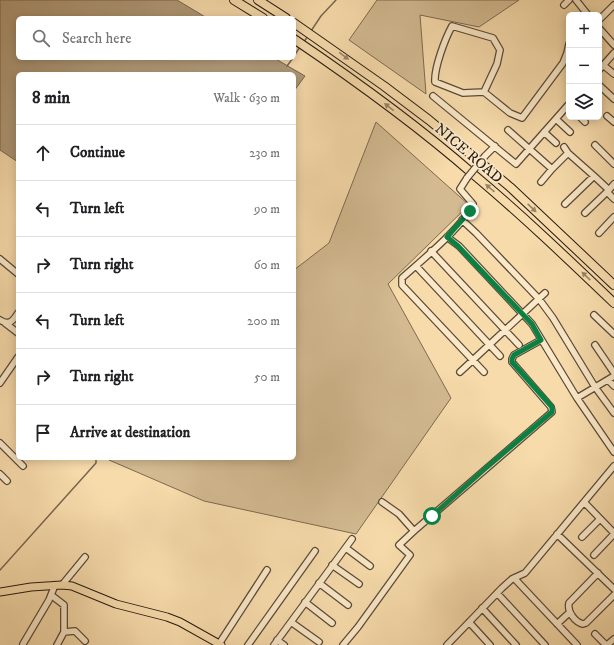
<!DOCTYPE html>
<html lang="en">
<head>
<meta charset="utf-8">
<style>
	body { margin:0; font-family:"IM FELL DW Pica",serif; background:#f2f2f2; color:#202124 }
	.controls { position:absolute; right:12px; top:12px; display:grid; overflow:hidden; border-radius:6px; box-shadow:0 2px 10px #0003 }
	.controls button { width:36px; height:36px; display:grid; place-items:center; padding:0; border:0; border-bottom:1px solid #e0e0e0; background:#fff; color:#202124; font:20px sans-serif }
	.stop { position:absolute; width:12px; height:12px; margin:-9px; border:3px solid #0b8043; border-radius:50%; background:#fff }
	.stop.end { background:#0b8043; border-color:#fff; box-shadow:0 1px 4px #0008 }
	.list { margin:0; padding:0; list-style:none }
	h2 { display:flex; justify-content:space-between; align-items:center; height:52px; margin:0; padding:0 16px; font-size:17px }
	h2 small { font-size:13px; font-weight:400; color:#757577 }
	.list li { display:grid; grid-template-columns:26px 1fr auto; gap:12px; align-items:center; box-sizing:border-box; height:56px; padding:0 16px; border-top:1px solid #e0e0e0 }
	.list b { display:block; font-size:15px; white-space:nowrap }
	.list em { font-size:13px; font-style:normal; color:#757577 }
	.icon { flex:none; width:22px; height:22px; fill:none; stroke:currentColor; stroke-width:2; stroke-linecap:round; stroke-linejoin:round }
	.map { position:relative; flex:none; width:614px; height:645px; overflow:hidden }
	.search { position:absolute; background:#fff; box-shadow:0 2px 10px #0003; left:16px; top:16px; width:280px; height:44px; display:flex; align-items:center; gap:10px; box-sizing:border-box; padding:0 14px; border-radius:6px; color:#757577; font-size:15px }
	.panel { position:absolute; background:#fff; box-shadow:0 2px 10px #0003; left:16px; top:72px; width:280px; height:388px; border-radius:6px }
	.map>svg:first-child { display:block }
	.green { fill:#d3ba91; stroke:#7c6a52 }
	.water { fill:#b09977; stroke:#79664f }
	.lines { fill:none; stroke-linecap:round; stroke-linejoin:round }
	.stream { stroke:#79664f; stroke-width:1.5 }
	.minor-casing { stroke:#5a4a38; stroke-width:8 }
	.major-casing { stroke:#261a12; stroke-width:9 }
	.highway-casing { stroke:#261a12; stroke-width:10 }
	.minor { stroke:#fae8c8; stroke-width:5.5 }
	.major { stroke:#f7dbab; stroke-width:7 }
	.highway { stroke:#f7dbab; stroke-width:8 }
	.minor-bridge-casing { stroke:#5a4a38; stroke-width:8; stroke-linecap:butt }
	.minor-bridge { stroke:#fae8c8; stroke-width:5.5 }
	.oneway { fill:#998466 }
	.route { stroke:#0b8043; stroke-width:5 }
	.labels { text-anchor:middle; stroke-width:3.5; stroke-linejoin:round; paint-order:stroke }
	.street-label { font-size:15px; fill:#261a12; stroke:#fae8c8 }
</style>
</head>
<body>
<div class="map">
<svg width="614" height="645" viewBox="0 0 614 645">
	<rect width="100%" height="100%" fill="#f7dbab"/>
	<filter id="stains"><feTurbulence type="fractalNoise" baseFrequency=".005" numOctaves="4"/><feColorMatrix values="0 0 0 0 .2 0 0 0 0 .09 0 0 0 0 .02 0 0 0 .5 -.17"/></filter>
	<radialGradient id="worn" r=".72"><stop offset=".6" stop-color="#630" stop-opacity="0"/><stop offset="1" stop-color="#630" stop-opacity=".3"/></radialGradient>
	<path class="green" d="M377 0H519L479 27 420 15 426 94 349 40Z
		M376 122 469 205 388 284 451 398 356 534 204 501 109 460V458H294V270L329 243Z"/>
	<path class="water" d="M0 0H177L207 18H18V58H274L305 76 294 91V74H18V162L0 150Z"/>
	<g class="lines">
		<path class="stream" d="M311 31 321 16 336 0
			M303 43 308 36
			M294 56 300 47
			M287 66 293 58
			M0 570 96 463V458"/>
		<defs>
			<path id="minor" d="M576 0 588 15
				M564 5 569 0
				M599 20 614 5
				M599 28 614 45
				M603 65 614 74
				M599 70 614 53
				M599 85 614 99
				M484 92 463 93 435 82C434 68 445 39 452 26L493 38 500 50 497 64 484 92 510 113 522 118 563 63 567 53 569 44
				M433 96 516 164 569 104
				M607 116 614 122
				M580 117 585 122
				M556 119 570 132
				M508 130 552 169 541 182
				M544 132 556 143
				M595 145 614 164
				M568 153 594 176
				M485 156 495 146
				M552 169 568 153 564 147
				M467 178 460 189 473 204C462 228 422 260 402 278V285L484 372
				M609 190 614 184
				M607 192 614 199
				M565 204 594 176 609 190 585 213
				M462 220 476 233 539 299 553 318 595 387 614 413
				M599 233 614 217
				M447 237 459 246 532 324 577 398 614 452
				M431 251 519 345
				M0 259 18 274
				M416 266 500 356
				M594 315 614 334
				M0 320C9 326 13 321 18 313
				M5 323 18 333
				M595 345 614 373
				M460 372 545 293
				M608 380 614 386
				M0 383 18 357
				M577 398 614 376
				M0 443 23 466
				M0 474 7 481
				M584 502 614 533
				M414 531 552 412 551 407 512 362V359L514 355 541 340
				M557 534 614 589
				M582 537 600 519
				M346 548 370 566
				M594 555 614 534
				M332 565 359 584
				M598 573 569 603C567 612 575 622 583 624L586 623 614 595
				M514 578 577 645
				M319 583 348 605
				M62 585 85 557
				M497 593 545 645
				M51 595 64 605V632L57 645
				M305 602 332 623
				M482 608 516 645
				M291 622 319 642
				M469 622 490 645
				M557 624 570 612
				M64 632 75 631 85 641
				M595 634 606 645
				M277 640 284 645
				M23 644 49 600 55 585
				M219 644 267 570
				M248 645 315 551
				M274 645 352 539
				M343 645 358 627 410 555 399 545 414 531 399 514 382 502
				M447 645 502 588 512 579 525 573 614 466
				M607 645 614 639"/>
			<path id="major" d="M0 592 31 587 62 585 72 586 116 604 167 617 180 622 221 645"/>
			<path id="highway" d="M234 0 263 18
				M258 0 286 18
				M294 23 384 86 429 120 510 187 614 285
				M294 39C356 81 417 125 473 174 522 215 568 259 614 303"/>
		</defs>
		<use href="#minor" class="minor-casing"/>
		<use href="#major" class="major-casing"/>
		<use href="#highway" class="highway-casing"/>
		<use href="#minor" class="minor"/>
		<use href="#major" class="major"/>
		<use href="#highway" class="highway"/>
		<defs>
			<path id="minor-bridge" d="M467 178 485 156"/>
		</defs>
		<use href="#minor-bridge" class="minor-bridge-casing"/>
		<use href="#minor-bridge" class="minor-bridge"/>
	</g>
	<defs><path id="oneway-solid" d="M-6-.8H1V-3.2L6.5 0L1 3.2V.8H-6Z"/></defs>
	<g class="oneway">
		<use href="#oneway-solid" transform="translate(344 56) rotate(36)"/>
		<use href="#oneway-solid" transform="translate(389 107) rotate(-142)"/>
		<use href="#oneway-solid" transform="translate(490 188) rotate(-139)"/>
		<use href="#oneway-solid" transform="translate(532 208) rotate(43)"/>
		<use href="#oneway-solid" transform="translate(586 276) rotate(-136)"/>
	</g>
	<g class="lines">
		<path class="route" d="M432 516 487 467 552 412V407L512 362V359L514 355 541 340 532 324 458 246 447 237 470 211"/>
	</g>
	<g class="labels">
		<g class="street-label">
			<text transform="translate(469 153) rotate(40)" y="5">NICE ROAD</text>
		</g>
	</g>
	<rect width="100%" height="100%" filter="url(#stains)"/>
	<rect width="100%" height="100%" fill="url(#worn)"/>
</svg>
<div class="controls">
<button>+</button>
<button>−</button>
<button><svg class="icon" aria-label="layers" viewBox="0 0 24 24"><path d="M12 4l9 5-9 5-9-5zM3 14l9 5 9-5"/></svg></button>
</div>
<div class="stop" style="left:432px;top:516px"></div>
<div class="stop end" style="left:470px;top:211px"></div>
<div class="search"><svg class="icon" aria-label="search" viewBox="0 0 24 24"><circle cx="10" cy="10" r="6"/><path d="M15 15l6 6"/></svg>Search here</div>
<section class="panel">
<h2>8 min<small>Walk · 630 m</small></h2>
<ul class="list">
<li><svg class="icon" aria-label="ahead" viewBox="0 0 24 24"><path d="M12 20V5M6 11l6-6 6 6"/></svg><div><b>Continue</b></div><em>230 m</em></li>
<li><svg class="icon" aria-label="left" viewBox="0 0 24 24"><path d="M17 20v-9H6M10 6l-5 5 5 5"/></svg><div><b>Turn left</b></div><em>90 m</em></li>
<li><svg class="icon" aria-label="right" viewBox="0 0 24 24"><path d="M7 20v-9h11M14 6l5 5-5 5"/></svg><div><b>Turn right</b></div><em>60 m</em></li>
<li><svg class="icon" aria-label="left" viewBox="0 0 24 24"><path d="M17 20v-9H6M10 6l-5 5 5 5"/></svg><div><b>Turn left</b></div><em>200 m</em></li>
<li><svg class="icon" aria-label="right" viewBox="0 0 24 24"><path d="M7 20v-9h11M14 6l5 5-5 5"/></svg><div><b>Turn right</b></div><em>50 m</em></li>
<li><svg class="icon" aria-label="arrive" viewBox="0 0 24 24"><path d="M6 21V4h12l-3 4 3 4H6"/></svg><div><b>Arrive at destination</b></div></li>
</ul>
</section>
</div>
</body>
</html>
